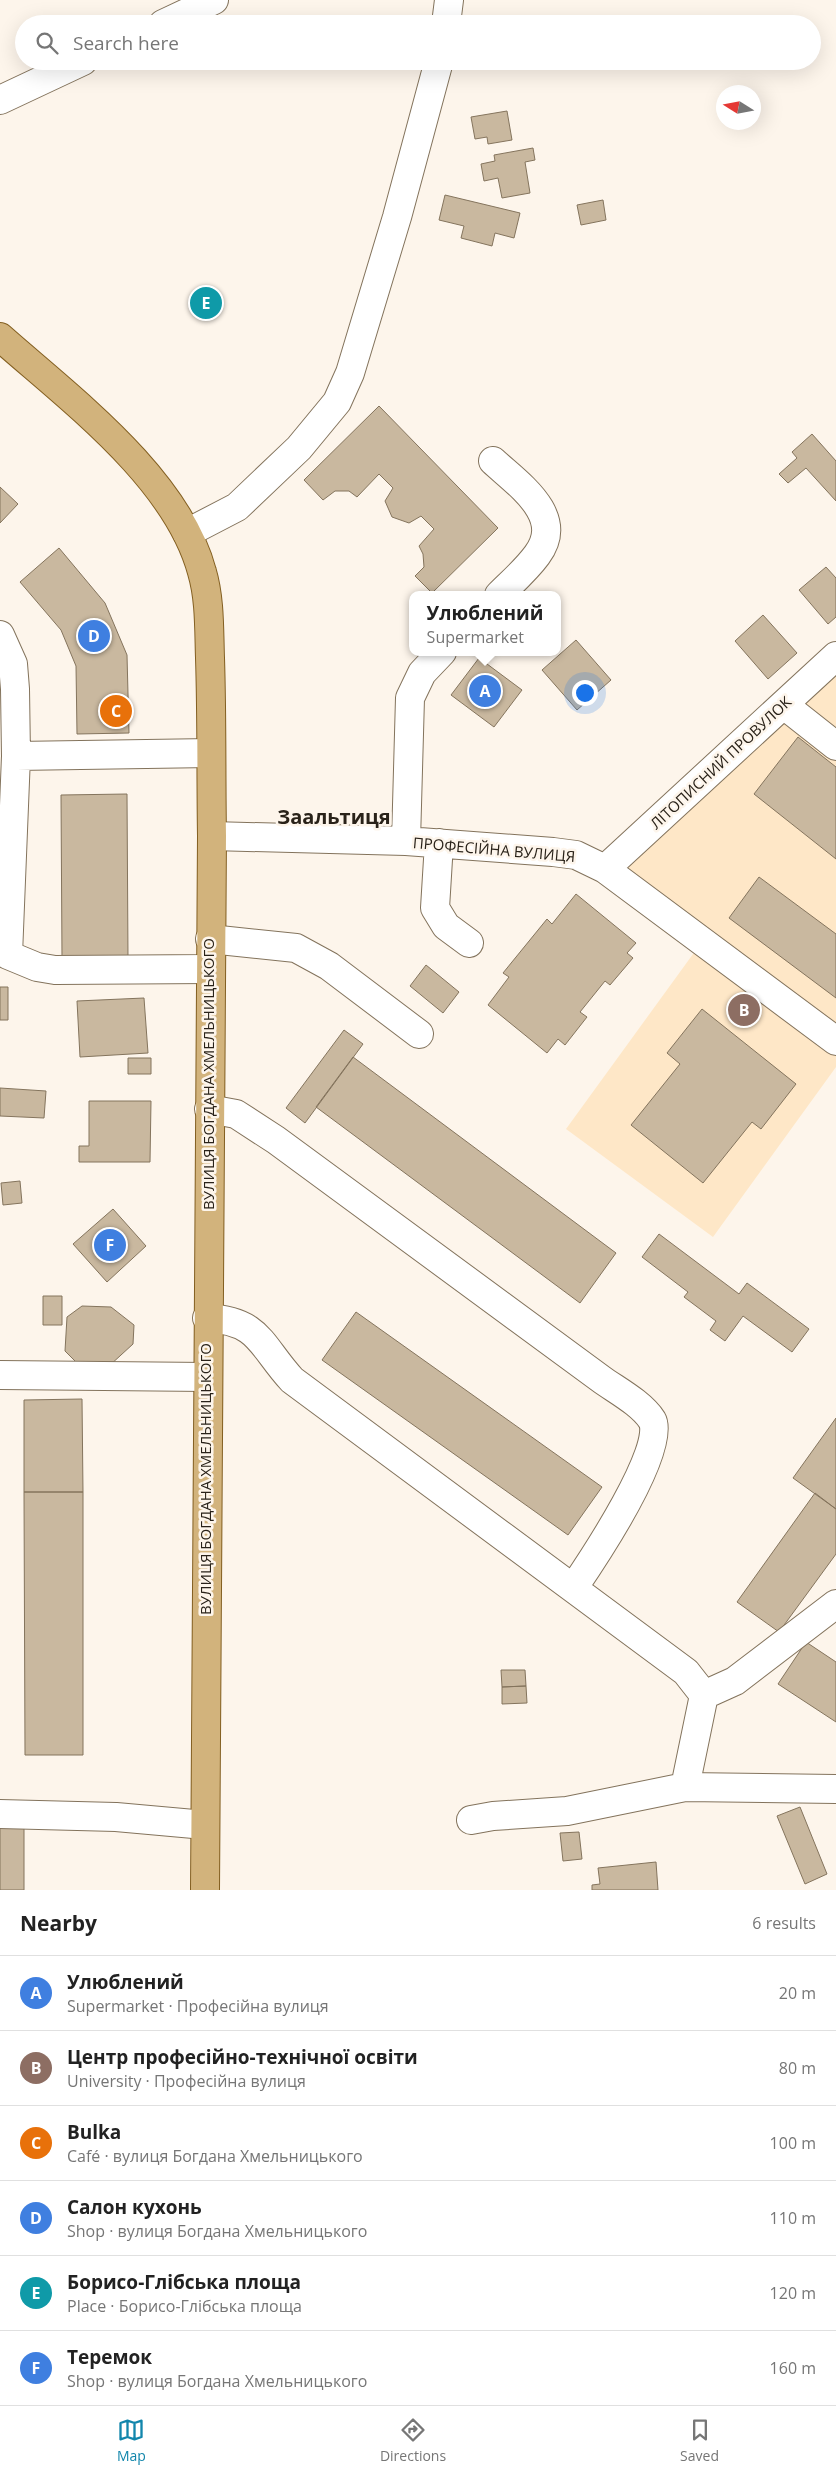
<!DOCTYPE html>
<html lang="en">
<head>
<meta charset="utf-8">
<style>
	body { margin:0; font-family:"Open Sans",sans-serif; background:#f2f2f2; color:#222 }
	.compass { position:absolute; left:716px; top:85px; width:45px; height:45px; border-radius:50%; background:#fff; box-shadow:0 5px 20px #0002; rotate:281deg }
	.you { position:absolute; left:584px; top:692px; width:18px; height:18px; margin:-12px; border:4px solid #fff; border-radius:50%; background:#1a73e8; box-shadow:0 0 0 8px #1a73e833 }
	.badge { display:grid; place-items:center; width:32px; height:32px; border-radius:50%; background:#1286ac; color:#fff; font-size:16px; font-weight:700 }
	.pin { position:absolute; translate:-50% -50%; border:2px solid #fff; box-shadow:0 1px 5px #0006 }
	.popup { position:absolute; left:409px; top:591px; width:152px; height:65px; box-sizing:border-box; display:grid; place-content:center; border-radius:10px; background:#fff; filter:drop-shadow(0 1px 4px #0005); font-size:16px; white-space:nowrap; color:#767676 }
	.popup b { font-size:19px; color:#222 }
	.popup::after { content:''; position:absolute; left:50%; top:100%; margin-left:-10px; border:10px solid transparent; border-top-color:#fff }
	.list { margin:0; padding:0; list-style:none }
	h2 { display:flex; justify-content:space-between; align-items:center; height:65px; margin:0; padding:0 20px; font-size:21px }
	h2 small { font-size:16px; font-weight:400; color:#767676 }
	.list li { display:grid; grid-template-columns:32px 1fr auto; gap:15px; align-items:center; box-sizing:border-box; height:75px; padding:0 20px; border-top:1px solid #e0e0e0 }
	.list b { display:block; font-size:19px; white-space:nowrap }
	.list p { margin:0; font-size:16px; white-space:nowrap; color:#767676 }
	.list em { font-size:16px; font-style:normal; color:#767676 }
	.icon { flex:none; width:28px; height:28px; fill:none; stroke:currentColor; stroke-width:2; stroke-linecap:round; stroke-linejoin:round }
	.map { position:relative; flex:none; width:836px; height:1890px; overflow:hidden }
	.search { position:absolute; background:#fff; box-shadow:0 5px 20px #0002; left:15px; right:15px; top:15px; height:55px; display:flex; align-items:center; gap:12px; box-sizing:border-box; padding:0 18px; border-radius:28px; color:#767676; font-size:19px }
	.sheet { height:515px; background:#fff }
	nav { display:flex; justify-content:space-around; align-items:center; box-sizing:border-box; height:70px; border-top:1px solid #e0e0e0; background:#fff; font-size:14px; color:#767676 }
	nav a { display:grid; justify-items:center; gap:2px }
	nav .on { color:#1286ac }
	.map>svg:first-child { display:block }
	.built { fill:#fee7c7 }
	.building { fill:#c9b89f; stroke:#84745d }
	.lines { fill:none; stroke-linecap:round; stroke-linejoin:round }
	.minor-casing { stroke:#83735c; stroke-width:30 }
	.major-casing { stroke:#835f21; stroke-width:30 }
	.minor { stroke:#fff; stroke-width:28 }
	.major { stroke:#d2b37c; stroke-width:28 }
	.labels { text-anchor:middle; stroke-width:5; stroke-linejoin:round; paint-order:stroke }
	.street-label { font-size:15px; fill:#292219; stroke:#fdf5eb }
	.district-label { font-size:20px; font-weight:bold; fill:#292219; stroke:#fdf5eb }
</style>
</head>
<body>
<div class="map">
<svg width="836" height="1890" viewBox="0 0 836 1890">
	<rect width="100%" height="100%" fill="#fdf5eb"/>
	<path class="built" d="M836 670V1067L713 1237 566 1129 709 932 624 871Z"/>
	<path class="building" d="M507 111 512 140 488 144 487 137 475 139 471 117Z
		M533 148 535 160 525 162 530 193 502 198 498 178 484 181 481 164 495 161 494 155Z
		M445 195 520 213 514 238 495 233 492 246 461 238 464 226 439 220Z
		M603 200 606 220 581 225 577 205Z
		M379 406 498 528 432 593 415 576 424 567 423 554 419 546 434 529 421 516 409 523 392 517 385 501 393 488 379 474 357 497 349 491H335L323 500 304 480Z
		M812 434 836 461V501L806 468 788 483 779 474 797 458 792 452Z
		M0 487 18 504 0 523Z
		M59 548 105 603 127 655 129 733 77 734 76 666 61 630 20 582Z
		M826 567 836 578V617L828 624 799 590Z
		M763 615 797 653 768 679 735 641Z
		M576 640 611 680 577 710 542 670Z
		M479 658 522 690 494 727 451 695Z
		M798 737 836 767V859L754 794Z
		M127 794 128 959H62L61 795Z
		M759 877 836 934V998L729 918Z
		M576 894 636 943 627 953 633 958 610 985 605 981 580 1012 587 1017 565 1045 558 1039 547 1053 488 1005 509 977 503 973 547 919 552 924Z
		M426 965 459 992 443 1013 410 986Z
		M0 987H8V1020H0Z
		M144 998 148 1053 80 1057 77 1001Z
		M702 1009 796 1084 761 1129 752 1122 703 1183 631 1125 680 1064 667 1053Z
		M344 1030 363 1044 305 1123 286 1108Z
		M353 1057 616 1253 580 1303 316 1107Z
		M128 1058H151V1074H128Z
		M0 1088 46 1091 44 1118 0 1116Z
		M89 1101H151L150 1162H79V1146H89Z
		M20 1181 22 1203 3 1205 1 1183Z
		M113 1209 146 1246 107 1282 73 1244Z
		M659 1234 739 1294 747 1283 809 1329 792 1352 743 1316 725 1341 710 1330 716 1321 684 1297 688 1292 642 1257Z
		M43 1296H62V1325H43Z
		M82 1306 111 1307 134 1325 133 1344 109 1366 79 1365 65 1351 67 1317Z
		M356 1312 602 1487 568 1535 322 1360Z
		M82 1399 83 1492H24V1400Z
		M836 1418V1509L793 1478Z
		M24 1492H83V1755H25Z
		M815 1493 836 1509V1554L779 1632 737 1602Z
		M806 1642 836 1662V1722L778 1684Z
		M501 1670H525L526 1686 502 1687Z
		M526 1686 527 1703 502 1704V1687Z
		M800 1807 827 1874 805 1884 777 1816Z
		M0 1827H24V1890H0Z
		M579 1832 582 1859 563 1861 560 1833Z
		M656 1862 658 1890H592V1885L600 1884 598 1868Z"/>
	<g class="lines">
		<defs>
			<path id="minor" d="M163 24 214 0
				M446 24 449 0
				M0 100 83 61
				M493 461C519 485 566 516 537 555 526 570 512 582 499 595
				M187 533 237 507 299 448 337 402 350 373 397 217 439 61
				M0 635 13 664 15 689 16 756 8 955 37 967 55 970 210 969
				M784 705 836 746
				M16 756 211 753
				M212 836 406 841 553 852 576 855 605 869 836 1041
				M406 841 410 698 422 673 442 652
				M439 843 435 908 446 926 469 943
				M605 869 836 656
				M210 939 296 948 329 966 419 1034
				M209 1109 236 1114 276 1140 601 1379C616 1390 641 1403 652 1420 668 1447 591 1562 574 1587
				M207 1318C260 1321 260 1345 292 1380L686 1672 704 1695 735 1681 836 1604
				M0 1375 207 1377
				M685 1787 704 1695
				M0 1814 116 1817 205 1825
				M471 1820 493 1816 567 1811 685 1787 836 1789"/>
			<path id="major" d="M0 337C70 399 177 478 202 572 210 599 209 630 210 658 212 718 211 777 212 836L205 1890"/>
		</defs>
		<use href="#minor" class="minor-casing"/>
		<use href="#major" class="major-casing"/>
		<use href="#minor" class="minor"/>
		<use href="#major" class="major"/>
	</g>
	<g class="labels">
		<g class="street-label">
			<text transform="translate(721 763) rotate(-43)" y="5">ЛІТОПИСНИЙ ПРОВУЛОК</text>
			<text transform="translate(494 850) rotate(5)" y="5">ПРОФЕСІЙНА ВУЛИЦЯ</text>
			<text transform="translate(209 1074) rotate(-90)" y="5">ВУЛИЦЯ БОГДАНА ХМЕЛЬНИЦЬКОГО</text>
			<text transform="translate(206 1479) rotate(-90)" y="5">ВУЛИЦЯ БОГДАНА ХМЕЛЬНИЦЬКОГО</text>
		</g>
		<g class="district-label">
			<text x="334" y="824">Заальтиця</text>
		</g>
	</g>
</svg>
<svg class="compass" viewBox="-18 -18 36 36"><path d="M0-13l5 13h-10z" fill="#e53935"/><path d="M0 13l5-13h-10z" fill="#767676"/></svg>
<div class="you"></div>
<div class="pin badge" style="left:485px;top:691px;background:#3f7fe0">A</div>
<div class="popup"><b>Улюблений</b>Supermarket</div>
<div class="pin badge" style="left:744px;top:1010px;background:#8d6e63">B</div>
<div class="pin badge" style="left:116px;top:711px;background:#e8710a">C</div>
<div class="pin badge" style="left:94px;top:636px;background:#3f7fe0">D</div>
<div class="pin badge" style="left:206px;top:303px;background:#0f9aa8">E</div>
<div class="pin badge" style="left:110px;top:1245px;background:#3f7fe0">F</div>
<div class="search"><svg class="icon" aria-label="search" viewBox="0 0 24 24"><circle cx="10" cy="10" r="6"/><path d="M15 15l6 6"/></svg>Search here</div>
</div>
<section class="sheet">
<h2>Nearby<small>6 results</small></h2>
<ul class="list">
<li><span class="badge" style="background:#3f7fe0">A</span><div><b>Улюблений</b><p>Supermarket · Професійна вулиця</p></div><em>20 m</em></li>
<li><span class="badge" style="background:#8d6e63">B</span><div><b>Центр професійно-технічної освіти</b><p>University · Професійна вулиця</p></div><em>80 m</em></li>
<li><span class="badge" style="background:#e8710a">C</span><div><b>Bulka</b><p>Café · вулиця Богдана Хмельницького</p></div><em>100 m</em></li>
<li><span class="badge" style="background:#3f7fe0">D</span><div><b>Салон кухонь</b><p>Shop · вулиця Богдана Хмельницького</p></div><em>110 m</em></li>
<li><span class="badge" style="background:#0f9aa8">E</span><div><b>Борисо-Глібська площа</b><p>Place · Борисо-Глібська площа</p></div><em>120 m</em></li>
<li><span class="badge" style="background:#3f7fe0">F</span><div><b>Теремок</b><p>Shop · вулиця Богдана Хмельницького</p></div><em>160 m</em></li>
</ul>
</section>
<nav>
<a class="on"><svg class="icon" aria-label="map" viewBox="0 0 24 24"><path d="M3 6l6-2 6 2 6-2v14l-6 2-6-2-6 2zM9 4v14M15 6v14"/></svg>Map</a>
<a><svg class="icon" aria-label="directions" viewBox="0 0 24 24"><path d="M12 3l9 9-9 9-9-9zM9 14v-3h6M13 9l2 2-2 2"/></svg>Directions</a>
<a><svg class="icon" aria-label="saved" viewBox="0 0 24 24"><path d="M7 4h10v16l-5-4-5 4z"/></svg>Saved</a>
</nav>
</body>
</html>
